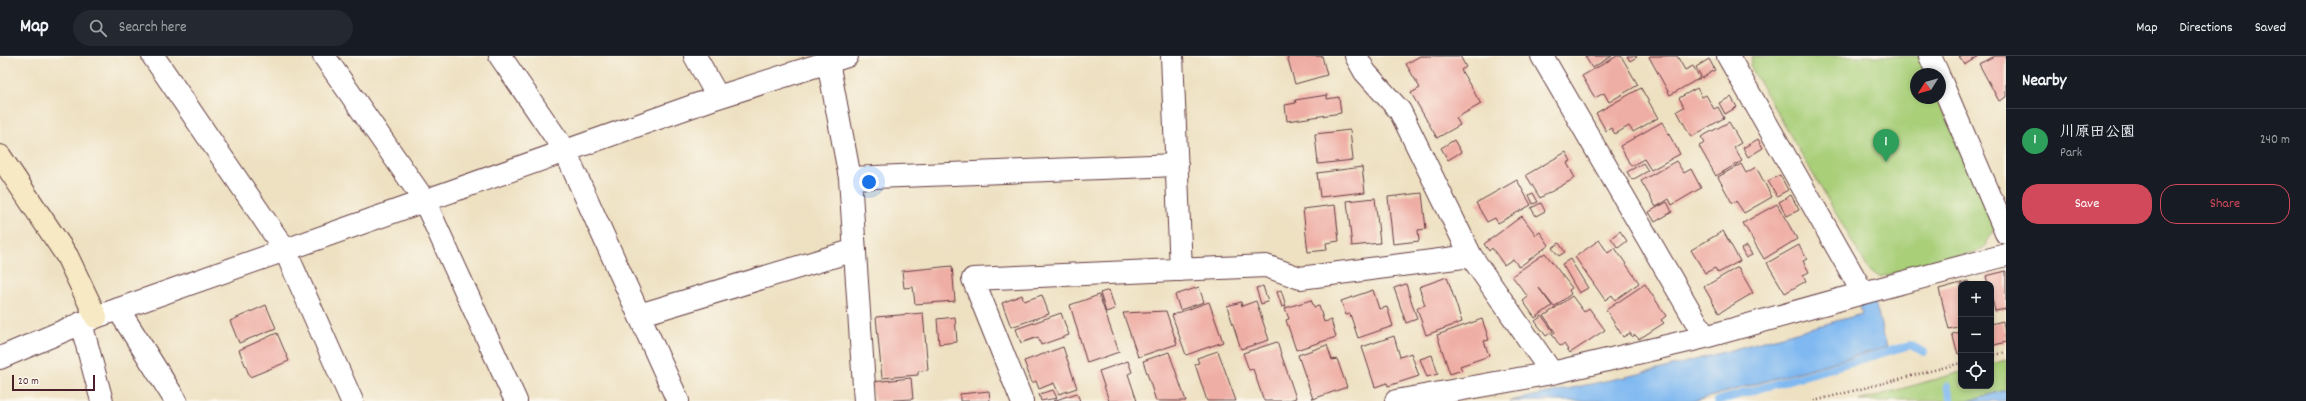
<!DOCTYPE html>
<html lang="en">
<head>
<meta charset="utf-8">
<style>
	body { margin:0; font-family:Dekko,"Klee One",sans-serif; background:#242831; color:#f1f3f6 }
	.controls { position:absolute; right:12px; bottom:12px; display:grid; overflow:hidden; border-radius:8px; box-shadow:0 2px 6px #0003 }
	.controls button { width:36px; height:36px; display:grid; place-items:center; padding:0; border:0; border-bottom:1px solid #363941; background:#171b24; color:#f1f3f6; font:20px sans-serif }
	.compass { position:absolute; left:1910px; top:12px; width:36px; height:36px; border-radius:50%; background:#171b24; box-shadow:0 2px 6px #0003; rotate:233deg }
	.scale { position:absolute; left:12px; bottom:10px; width:83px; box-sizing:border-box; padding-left:4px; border:2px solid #4a1f2b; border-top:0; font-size:11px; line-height:14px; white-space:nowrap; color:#4a1f2b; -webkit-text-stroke:3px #fbf7ec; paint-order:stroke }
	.you { position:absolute; left:869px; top:126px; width:14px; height:14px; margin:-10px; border:3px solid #fff; border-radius:50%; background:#1a73e8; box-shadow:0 0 0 6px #1a73e833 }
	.badge { display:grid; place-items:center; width:26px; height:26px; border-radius:50%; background:#d1495b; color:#fff; font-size:13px; font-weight:700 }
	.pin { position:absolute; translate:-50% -33px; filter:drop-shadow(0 1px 2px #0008) }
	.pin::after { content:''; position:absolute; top:21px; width:14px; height:12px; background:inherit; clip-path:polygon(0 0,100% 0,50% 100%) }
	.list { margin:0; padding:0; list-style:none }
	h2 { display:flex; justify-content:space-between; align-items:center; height:52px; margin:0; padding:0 16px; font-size:17px }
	h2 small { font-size:13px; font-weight:400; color:#9ea1a6 }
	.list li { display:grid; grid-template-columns:26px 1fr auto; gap:12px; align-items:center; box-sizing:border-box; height:64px; padding:0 16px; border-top:1px solid #363941 }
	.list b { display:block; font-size:15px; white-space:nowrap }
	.list p { margin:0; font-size:13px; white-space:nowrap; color:#9ea1a6 }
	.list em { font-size:13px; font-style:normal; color:#9ea1a6 }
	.actions { display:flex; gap:8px; padding:12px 16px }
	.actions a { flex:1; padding:9px 0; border:1px solid #d1495b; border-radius:16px; text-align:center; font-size:14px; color:#d1495b }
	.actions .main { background:#d1495b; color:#fff }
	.icon { flex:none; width:22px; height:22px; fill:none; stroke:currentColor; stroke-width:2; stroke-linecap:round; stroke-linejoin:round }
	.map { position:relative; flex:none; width:2006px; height:345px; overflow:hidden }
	header { display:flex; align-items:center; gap:24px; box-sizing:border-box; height:56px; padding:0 20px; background:#171b24; border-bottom:1px solid #363941 }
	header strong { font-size:19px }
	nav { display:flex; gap:22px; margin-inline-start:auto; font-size:14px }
	.search { width:280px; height:36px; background:#242831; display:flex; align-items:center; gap:10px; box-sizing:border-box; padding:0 14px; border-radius:22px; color:#9ea1a6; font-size:15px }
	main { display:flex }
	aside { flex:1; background:#171b24 }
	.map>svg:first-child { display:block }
	.green { fill:#a9cf79; stroke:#7a7752 }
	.water { fill:#80b9f1; stroke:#656c8e }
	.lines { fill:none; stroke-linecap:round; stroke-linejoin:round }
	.stream { stroke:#80b9f1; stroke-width:8 }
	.building { fill:#efaea5 }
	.street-casing { stroke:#633c42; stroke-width:24 }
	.secondary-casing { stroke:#633c42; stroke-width:24 }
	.path { stroke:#633c42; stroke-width:2.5; stroke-dasharray:1 3; stroke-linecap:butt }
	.street { stroke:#fff; stroke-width:22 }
	.secondary { stroke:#f6e9c3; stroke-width:22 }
</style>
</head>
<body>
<header>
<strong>Map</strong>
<div class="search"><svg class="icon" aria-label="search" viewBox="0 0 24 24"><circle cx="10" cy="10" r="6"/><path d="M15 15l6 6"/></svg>Search here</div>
<nav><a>Map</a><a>Directions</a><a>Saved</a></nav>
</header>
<main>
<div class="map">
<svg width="2006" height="345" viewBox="0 0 2006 345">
	<rect width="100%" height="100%" fill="#fbf7ec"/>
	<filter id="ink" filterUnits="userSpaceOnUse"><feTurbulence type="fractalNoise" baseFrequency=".025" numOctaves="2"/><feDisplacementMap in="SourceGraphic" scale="8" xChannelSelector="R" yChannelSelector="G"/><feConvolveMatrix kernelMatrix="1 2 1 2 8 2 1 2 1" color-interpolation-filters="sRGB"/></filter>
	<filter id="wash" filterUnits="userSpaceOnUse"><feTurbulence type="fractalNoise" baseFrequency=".012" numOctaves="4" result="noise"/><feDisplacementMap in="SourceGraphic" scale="16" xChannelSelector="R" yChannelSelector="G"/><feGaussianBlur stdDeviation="0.9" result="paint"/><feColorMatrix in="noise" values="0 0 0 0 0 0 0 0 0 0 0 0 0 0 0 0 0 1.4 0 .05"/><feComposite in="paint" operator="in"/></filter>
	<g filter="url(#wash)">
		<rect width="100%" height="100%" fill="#eee1c2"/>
		<path class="green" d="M1752 0H1918L1926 18H1916V42H1937L1996 171 1982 194 1880 221 1870 216 1750 10Z
			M2006 304V334L1967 345H1858L1961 316V330H1991V308Z"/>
		<path class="water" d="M1874 243 1887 291 1695 345H1510L1658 314 1862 258 1859 247Z
			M2006 334V345H1967Z"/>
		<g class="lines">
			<path class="stream" d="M1947 330 1951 345
				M1717 345 1910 289 1924 296"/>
		</g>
		<g id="blocks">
			<path class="building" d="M1287 0H1322L1327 19 1295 28Z
				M1420 0H1460L1466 11 1461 14 1481 48 1456 62 1460 69 1437 82 1411 37 1420 32 1406 8Z
				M1585 0H1612L1592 12Z
				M1617 0H1621L1638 29 1609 46 1604 37 1595 42 1582 20Z
				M1627 0H1636L1637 1 1630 5Z
				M1651 0H1677L1685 14 1693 10 1700 22 1670 39 1649 1Z
				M1959 0H1979L1964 9Z
				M1994 0H2006V41L1999 45 1979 8Z
				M1709 3 1715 14 1702 22 1696 11Z
				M1641 32 1658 62 1633 76 1629 70 1615 78 1611 72 1606 75 1596 57Z
				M1697 32 1702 41 1706 39 1714 53 1718 51 1724 62 1691 81 1677 55 1684 51 1679 42Z
				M1327 39V43L1339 41 1341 57 1287 65 1285 49 1296 47 1295 44Z
				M1731 41 1737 51 1725 58 1719 47Z
				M1662 66 1680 98 1651 114 1644 103 1631 110 1620 90Z
				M1729 66 1741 87 1734 91 1742 105 1716 120 1699 90 1705 87 1701 81Z
				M1350 74 1353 104 1318 108 1315 78Z
				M1758 83 1763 92 1748 101 1743 92Z
				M1454 84 1461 96 1448 104 1441 92Z
				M1566 96 1571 105 1567 107 1575 122 1540 142 1526 119Z
				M1676 105 1684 117 1691 113 1701 132 1672 149 1669 143 1656 151 1641 125Z
				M1643 107 1648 115 1632 124 1627 116Z
				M1741 108 1746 117 1756 111 1772 141 1744 157 1736 145 1732 147 1718 121Z
				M1362 111 1365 136 1320 141 1317 117Z
				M1780 119 1788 134 1777 140 1768 125Z
				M1517 124 1531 149 1498 167 1495 162 1487 166 1476 147Z
				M1422 137 1426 173 1418 174 1419 185 1393 188 1388 141Z
				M1533 137 1538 146 1533 148 1529 139Z
				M1791 139 1799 154 1787 160 1779 146Z
				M1375 142 1380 187 1352 190 1347 145Z
				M1667 146 1672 156 1655 166 1649 156Z
				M1541 147 1545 155 1536 160 1531 152Z
				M1777 148 1797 183 1764 203 1743 167Z
				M1335 149 1339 185 1326 187 1327 194 1308 196 1303 153Z
				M1522 160 1536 179 1540 176 1549 189 1519 211 1513 203 1504 209 1492 192 1489 195 1484 188Z
				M1620 175 1627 185 1618 192 1611 182Z
				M1723 175 1740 205 1718 217 1715 212 1705 217 1691 194Z
				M1599 184 1608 197 1615 192 1639 227 1615 244 1612 239 1605 244 1575 201Z
				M1559 187 1565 196 1559 200 1552 192Z
				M1799 189 1807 203 1803 205 1809 216 1803 219 1806 225 1785 237 1767 207Z
				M1747 190 1752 199 1746 202 1741 193Z
				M1545 197 1572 232 1569 234 1571 238 1554 251 1539 232 1552 250 1535 262 1523 245 1528 241 1512 220Z
				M1570 203 1588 232 1579 237 1562 208Z
				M952 210 955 245 915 248 913 231 904 232 902 215Z
				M1738 211 1753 237 1719 257 1704 231Z
				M2006 215V253L1995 255 1991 239V228H1988L1986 220Z
				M1447 221 1462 266 1426 279 1417 252 1425 249 1419 231Z
				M1968 225 1969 228H1961V270L1949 273 1939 233Z
				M1406 228 1417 263 1406 267 1394 232Z
				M1645 228 1666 260 1661 264 1664 267 1639 283 1635 279 1632 281 1630 277 1623 281 1606 254Z
				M1263 230 1268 246 1261 248 1256 232Z
				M1199 231 1204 246 1180 254 1175 239Z
				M1109 234 1115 253 1106 256 1100 237Z
				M1281 234 1286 250 1282 251 1277 236Z
				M1373 234 1379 253 1387 251 1393 270 1358 282 1350 258 1346 259 1341 245Z
				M1022 239 1024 245 1042 239 1049 258 1011 271 1002 247Z
				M1099 239 1119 296 1087 307 1070 249Z
				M1572 240 1584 256 1589 252 1605 274 1570 297 1564 288 1560 290 1552 278 1555 276 1544 260Z
				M1311 244 1314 251 1319 250 1324 266 1331 264 1336 281 1296 294 1286 264 1289 263 1285 252Z
				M1256 245 1269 284 1241 293 1227 250 1241 246 1242 250Z
				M1209 246 1223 286 1186 299 1172 259Z
				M266 249 276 272 239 287 230 265Z
				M1166 255 1177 288 1138 301 1123 257Z
				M923 257 928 314 918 315V319L882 322 876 261Z
				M1061 257 1069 279 1041 289 1038 281 1021 287 1016 273Z
				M1542 260 1553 275 1546 280 1535 265Z
				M955 261 957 286 939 288 937 263Z
				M1482 263 1489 284 1484 285 1489 300 1460 310 1462 314 1450 318 1437 279Z
				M2003 265 2006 286 1991 290V268Z
				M1961 276V297L1958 298 1952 278Z
				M277 277 289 305 250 321 239 294Z
				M1394 280 1400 301 1411 297 1419 320 1388 330 1387 327 1375 331 1362 291Z
				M1277 286 1296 342 1286 345H1264L1253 313 1249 314 1243 297Z
				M1327 289 1332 304 1337 303 1347 331 1313 343 1298 299Z
				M1063 291 1077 332 1059 338 1054 327 1039 333 1036 325 1032 327 1024 305Z
				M1218 295 1236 345H1207L1195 308 1199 307 1197 302Z
				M1169 296 1186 345H1156L1143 305Z
				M1432 299 1438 318 1427 321 1420 303Z
				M1128 305 1132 316 1128 318 1137 345H1109L1099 315Z
				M911 322 913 343 874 345 872 326Z
				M1053 334 1057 342 1041 345 1039 338Z
				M989 335 990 345H960V338Z
				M1077 337 1080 345H1053Z"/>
		</g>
	</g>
	<g filter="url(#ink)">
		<use href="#blocks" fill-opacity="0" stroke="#633c42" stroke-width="1"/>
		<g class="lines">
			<defs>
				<path id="street" d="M153 0 285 194 352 345
					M324 0 424 144 516 345
					M500 0 565 95 678 345
					M695 0 718 41 847 0
					M1172 0 1181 214
					M1356 0 1365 16 1400 55 1471 200 1552 317
					M1542 0 1705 281
					M1728 0 1863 237
					M1930 0 1938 18
					M828 6 850 122 865 345
					M1940 23 2006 177
					M850 122 1177 109
					M118 253 176 345
					M639 259 855 194
					M81 267 102 345
					M0 302 96 261 718 41
					M1022 345 973 223 1266 210 1300 222 1471 200
					M1396 345 1552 317 1705 281 1863 237 2006 199"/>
				<path id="secondary" d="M0 100 67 200 96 261"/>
			</defs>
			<use href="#street" class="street-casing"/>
			<use href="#secondary" class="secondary-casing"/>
			<path class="path" d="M1991 300 2006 296
				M1814 345 1961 307"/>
			<use href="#street" class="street"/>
			<use href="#secondary" class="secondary"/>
		</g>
	</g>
</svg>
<div class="controls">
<button>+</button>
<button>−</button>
<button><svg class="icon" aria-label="locate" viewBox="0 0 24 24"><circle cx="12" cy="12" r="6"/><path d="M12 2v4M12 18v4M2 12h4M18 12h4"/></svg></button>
</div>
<svg class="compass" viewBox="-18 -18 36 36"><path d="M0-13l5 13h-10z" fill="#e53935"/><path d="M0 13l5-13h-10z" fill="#9ea1a6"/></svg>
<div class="scale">20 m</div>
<div class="you"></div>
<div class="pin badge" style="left:1886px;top:106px;background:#2e9e5b">1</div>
</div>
<aside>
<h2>Nearby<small></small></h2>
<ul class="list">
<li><span class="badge" style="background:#2e9e5b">1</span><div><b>川原田公園</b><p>Park</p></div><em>240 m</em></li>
</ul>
<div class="actions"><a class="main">Save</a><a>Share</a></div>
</aside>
</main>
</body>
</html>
